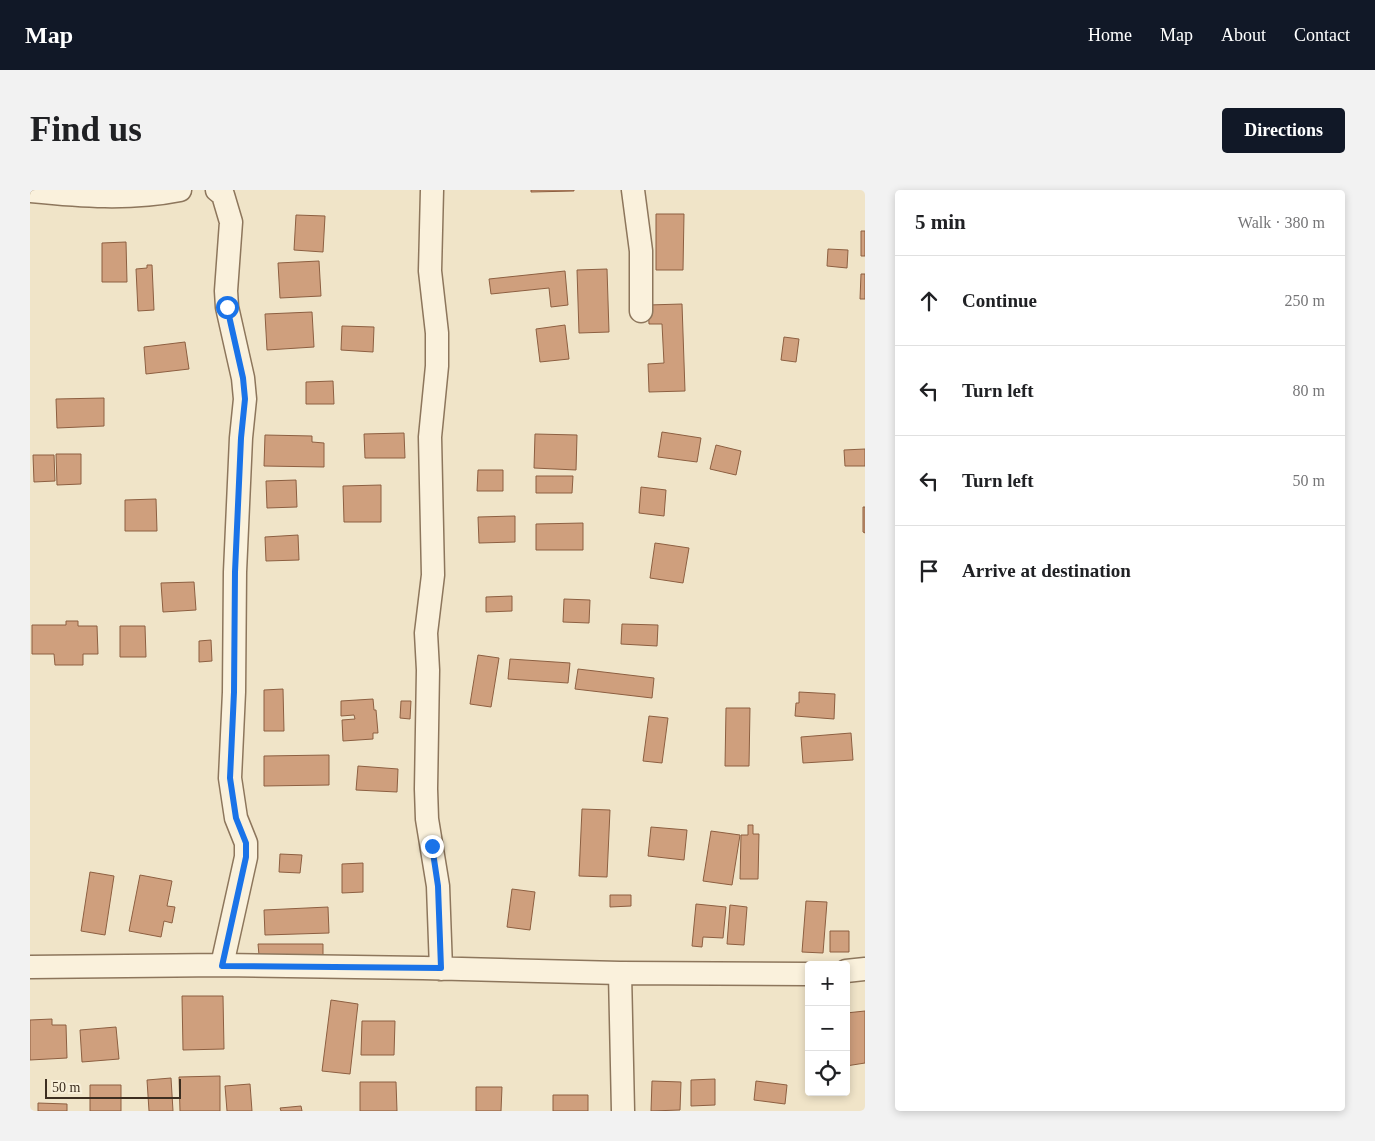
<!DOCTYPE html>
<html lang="en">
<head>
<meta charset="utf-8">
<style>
	body { margin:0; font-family:Georgia,serif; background:#f2f2f2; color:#202124 }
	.controls { position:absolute; right:15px; bottom:15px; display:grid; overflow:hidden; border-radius:5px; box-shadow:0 2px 8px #0003 }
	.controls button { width:45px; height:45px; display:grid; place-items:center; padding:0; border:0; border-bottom:1px solid #e0e0e0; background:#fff; color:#202124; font:25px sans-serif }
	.scale { position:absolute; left:15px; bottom:12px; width:136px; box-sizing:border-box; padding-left:5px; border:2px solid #3d2e20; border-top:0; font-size:14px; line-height:18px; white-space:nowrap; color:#3d2e20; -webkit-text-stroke:4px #f7eed8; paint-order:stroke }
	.stop { position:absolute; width:15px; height:15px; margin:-11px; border:4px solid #1a73e8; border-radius:50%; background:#fff }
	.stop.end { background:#1a73e8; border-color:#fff; box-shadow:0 1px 5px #0008 }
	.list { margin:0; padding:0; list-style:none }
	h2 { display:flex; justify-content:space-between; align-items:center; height:65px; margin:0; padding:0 20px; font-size:21px }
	h2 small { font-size:16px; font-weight:400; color:#757577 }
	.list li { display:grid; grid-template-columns:32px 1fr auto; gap:15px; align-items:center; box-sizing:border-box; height:90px; padding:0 20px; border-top:1px solid #e0e0e0 }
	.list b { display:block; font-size:19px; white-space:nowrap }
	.list em { font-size:16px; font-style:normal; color:#757577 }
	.icon { flex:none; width:28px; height:28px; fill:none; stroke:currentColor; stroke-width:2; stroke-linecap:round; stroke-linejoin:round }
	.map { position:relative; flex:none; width:835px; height:921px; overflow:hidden; border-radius:5px }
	header { display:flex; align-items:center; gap:30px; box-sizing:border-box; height:70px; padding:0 25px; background:#111827; color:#fff }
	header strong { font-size:24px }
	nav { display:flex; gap:28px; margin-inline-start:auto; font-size:18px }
	.intro { display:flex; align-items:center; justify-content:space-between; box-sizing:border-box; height:120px; padding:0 30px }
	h1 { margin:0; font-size:35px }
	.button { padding:12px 22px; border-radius:5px; background:#111827; color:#fff; font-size:18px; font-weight:700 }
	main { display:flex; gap:30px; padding:0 30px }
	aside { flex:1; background:#fff; border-radius:5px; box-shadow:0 2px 8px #0003 }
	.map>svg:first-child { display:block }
	.building { fill:#cf9f7d; stroke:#8d5f41 }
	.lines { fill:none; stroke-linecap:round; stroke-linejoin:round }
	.minor-casing { stroke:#8d765c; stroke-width:25 }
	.minor { stroke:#faf1dc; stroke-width:22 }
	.route { stroke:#1a73e8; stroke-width:6 }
</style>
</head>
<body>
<header>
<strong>Map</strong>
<nav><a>Home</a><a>Map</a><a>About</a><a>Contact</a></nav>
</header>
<div class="intro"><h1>Find us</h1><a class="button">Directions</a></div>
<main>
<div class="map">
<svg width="835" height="921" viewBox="0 0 835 921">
	<rect width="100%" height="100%" fill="#f0e4c8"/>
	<path class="building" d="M501 0H544V1L501 2Z
		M626 24H654L653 80H626Z
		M266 25 295 26 293 62 264 60Z
		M831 41H835V66H831Z
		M96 52 97 92H72V53Z
		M798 59 818 60 817 78 797 76Z
		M289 71 291 106 250 108 248 73Z
		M117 75H122L124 120 108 121 106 79 117 78Z
		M577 79 579 142 549 143 547 80Z
		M535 81 538 115 521 117 519 98 461 104 459 89Z
		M831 84H835V109H830Z
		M652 114 655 201 619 202 618 174 634 173 632 134H619L618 115Z
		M282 122 284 157 237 160 235 124Z
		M535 135 539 169 510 172 506 139Z
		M312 136 344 137 343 162 311 160Z
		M754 147 769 149 766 172 751 170Z
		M155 152 159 179 116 184 114 157Z
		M303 191 304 214H276V192Z
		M74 208V236L27 238 26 209Z
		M632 242 671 248 667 272 628 267Z
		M374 243 375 268H335L334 244Z
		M505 244 547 245 546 280 504 278Z
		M235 245 282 246V252L294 253V277L234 276Z
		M686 255 711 261 706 285 680 279Z
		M835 259V276H815L814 260Z
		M26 264H51V294L27 295Z
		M3 265H24L25 291 4 292Z
		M448 280H473V301H447Z
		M506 286H543L542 303H506Z
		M266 290 267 317 237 318 236 291Z
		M351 295V332H314L313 296Z
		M611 297 636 300 634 326 609 323Z
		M126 309 127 341H95V310Z
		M833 317H835V343L833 342Z
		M485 326V352L449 353 448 327Z
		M553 333V360H506V334Z
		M268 345 269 370 236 371 235 347Z
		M625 353 659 358 653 393 620 388Z
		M164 392 166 420 133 422 131 393Z
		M482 406V421L456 422V407Z
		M534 409 560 410 559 433 533 432Z
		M36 431H48V436H67L68 464H53V475H25L24 464H2V435H36Z
		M592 434 628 435 627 456 591 454Z
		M90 436H115L116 467H90Z
		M181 450 182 471 169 472V451Z
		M448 465 469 468 461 517 440 514Z
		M480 469 540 473 538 493 478 489Z
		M548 479 624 488 622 508 545 499Z
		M253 499 254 541H234V500Z
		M769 502 805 504 804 529 765 526 766 513H769Z
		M343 509 344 520H346L348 543H343V549L313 551 312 530 325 529 324 525 311 526V511Z
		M371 511H381L380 529 370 528Z
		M696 518H720L719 576H695Z
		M619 526 638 528 632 573 613 571Z
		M821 543 823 570 773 573 771 547Z
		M299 565V595L234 596V566Z
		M328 576 368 579 367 602 326 600Z
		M552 619 580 620 577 687 549 686Z
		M718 635H723V644H729L728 689H710L711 645H718Z
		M621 637 657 640 654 670 618 666Z
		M681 641 710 645 702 695 673 691Z
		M250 664 272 665 270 683 249 682Z
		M333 673V702L312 703V674Z
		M60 682 84 686 75 745 51 741Z
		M110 685 142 691 137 716 145 717 142 733 134 731 131 747 99 741Z
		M482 699 505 702 500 740 477 737Z
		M580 705H601V716L580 717Z
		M776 711 797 712 793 763 772 762Z
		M666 714 696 717 693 748 673 747 672 757 662 756Z
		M700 715 717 717 714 755 697 754Z
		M298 717 299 743 235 745 234 720Z
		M800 741H819V762H800Z
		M228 754H293V765H229Z
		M152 806H193L194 859 153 860Z
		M301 810 328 814 320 884 292 881Z
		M835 821V873L816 876V823Z
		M22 829V835H36L37 868 0 870V830Z
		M332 831H365L364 865H331Z
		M86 837 89 869 52 872 50 840Z
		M190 886V921H150L149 887Z
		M141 888 143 921H119L117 890Z
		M685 889V915L661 916V890Z
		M622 891 651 892 650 920 621 921Z
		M726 891 757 895 755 914 724 910Z
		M330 892H366L367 921H330Z
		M220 894 222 921H197L195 896Z
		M60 895H91V921H60Z
		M446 897H472L471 921H446Z
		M523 905H558V921H523Z
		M8 913 37 914V921H8Z
		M271 916 272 921H251L250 918Z"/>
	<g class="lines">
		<defs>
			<path id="minor" d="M187 0 193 5 201 32 196 101 197 117 213 188 215 209 211 248 205 382 204 502 200 588 206 628 216 653V667L192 775
				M402 0 400 81 407 143V176L400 247 403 385 396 443 398 480 396 599 397 629 408 696 411 779
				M603 0 611 61V121
				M0 1C50 6 100 10 150 0
				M0 777 192 775 393 778 590 783 779 784
				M816 781 835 779
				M590 783 593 921"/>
		</defs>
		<use href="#minor" class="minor-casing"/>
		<use href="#minor" class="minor"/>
	</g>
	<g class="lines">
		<path class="route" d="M197 117 213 188 215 209 211 248 205 382 204 502 200 588 206 628 216 653V667L192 776 411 778 408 696 402 656"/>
	</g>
</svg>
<div class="controls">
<button>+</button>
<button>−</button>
<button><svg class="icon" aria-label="locate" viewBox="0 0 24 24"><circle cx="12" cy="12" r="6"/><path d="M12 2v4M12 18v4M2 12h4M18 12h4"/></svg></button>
</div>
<div class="scale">50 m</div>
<div class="stop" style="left:197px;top:117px"></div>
<div class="stop end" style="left:402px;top:656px"></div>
</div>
<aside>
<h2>5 min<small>Walk · 380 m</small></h2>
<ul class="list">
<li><svg class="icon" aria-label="ahead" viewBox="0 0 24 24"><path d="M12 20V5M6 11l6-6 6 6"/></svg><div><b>Continue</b></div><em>250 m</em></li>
<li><svg class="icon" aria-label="left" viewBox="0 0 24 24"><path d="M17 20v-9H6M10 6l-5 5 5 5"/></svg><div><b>Turn left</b></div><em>80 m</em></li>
<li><svg class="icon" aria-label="left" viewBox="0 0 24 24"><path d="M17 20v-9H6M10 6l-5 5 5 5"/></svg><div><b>Turn left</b></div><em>50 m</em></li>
<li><svg class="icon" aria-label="arrive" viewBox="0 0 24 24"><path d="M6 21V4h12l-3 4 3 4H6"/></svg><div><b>Arrive at destination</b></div></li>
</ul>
</aside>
</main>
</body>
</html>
